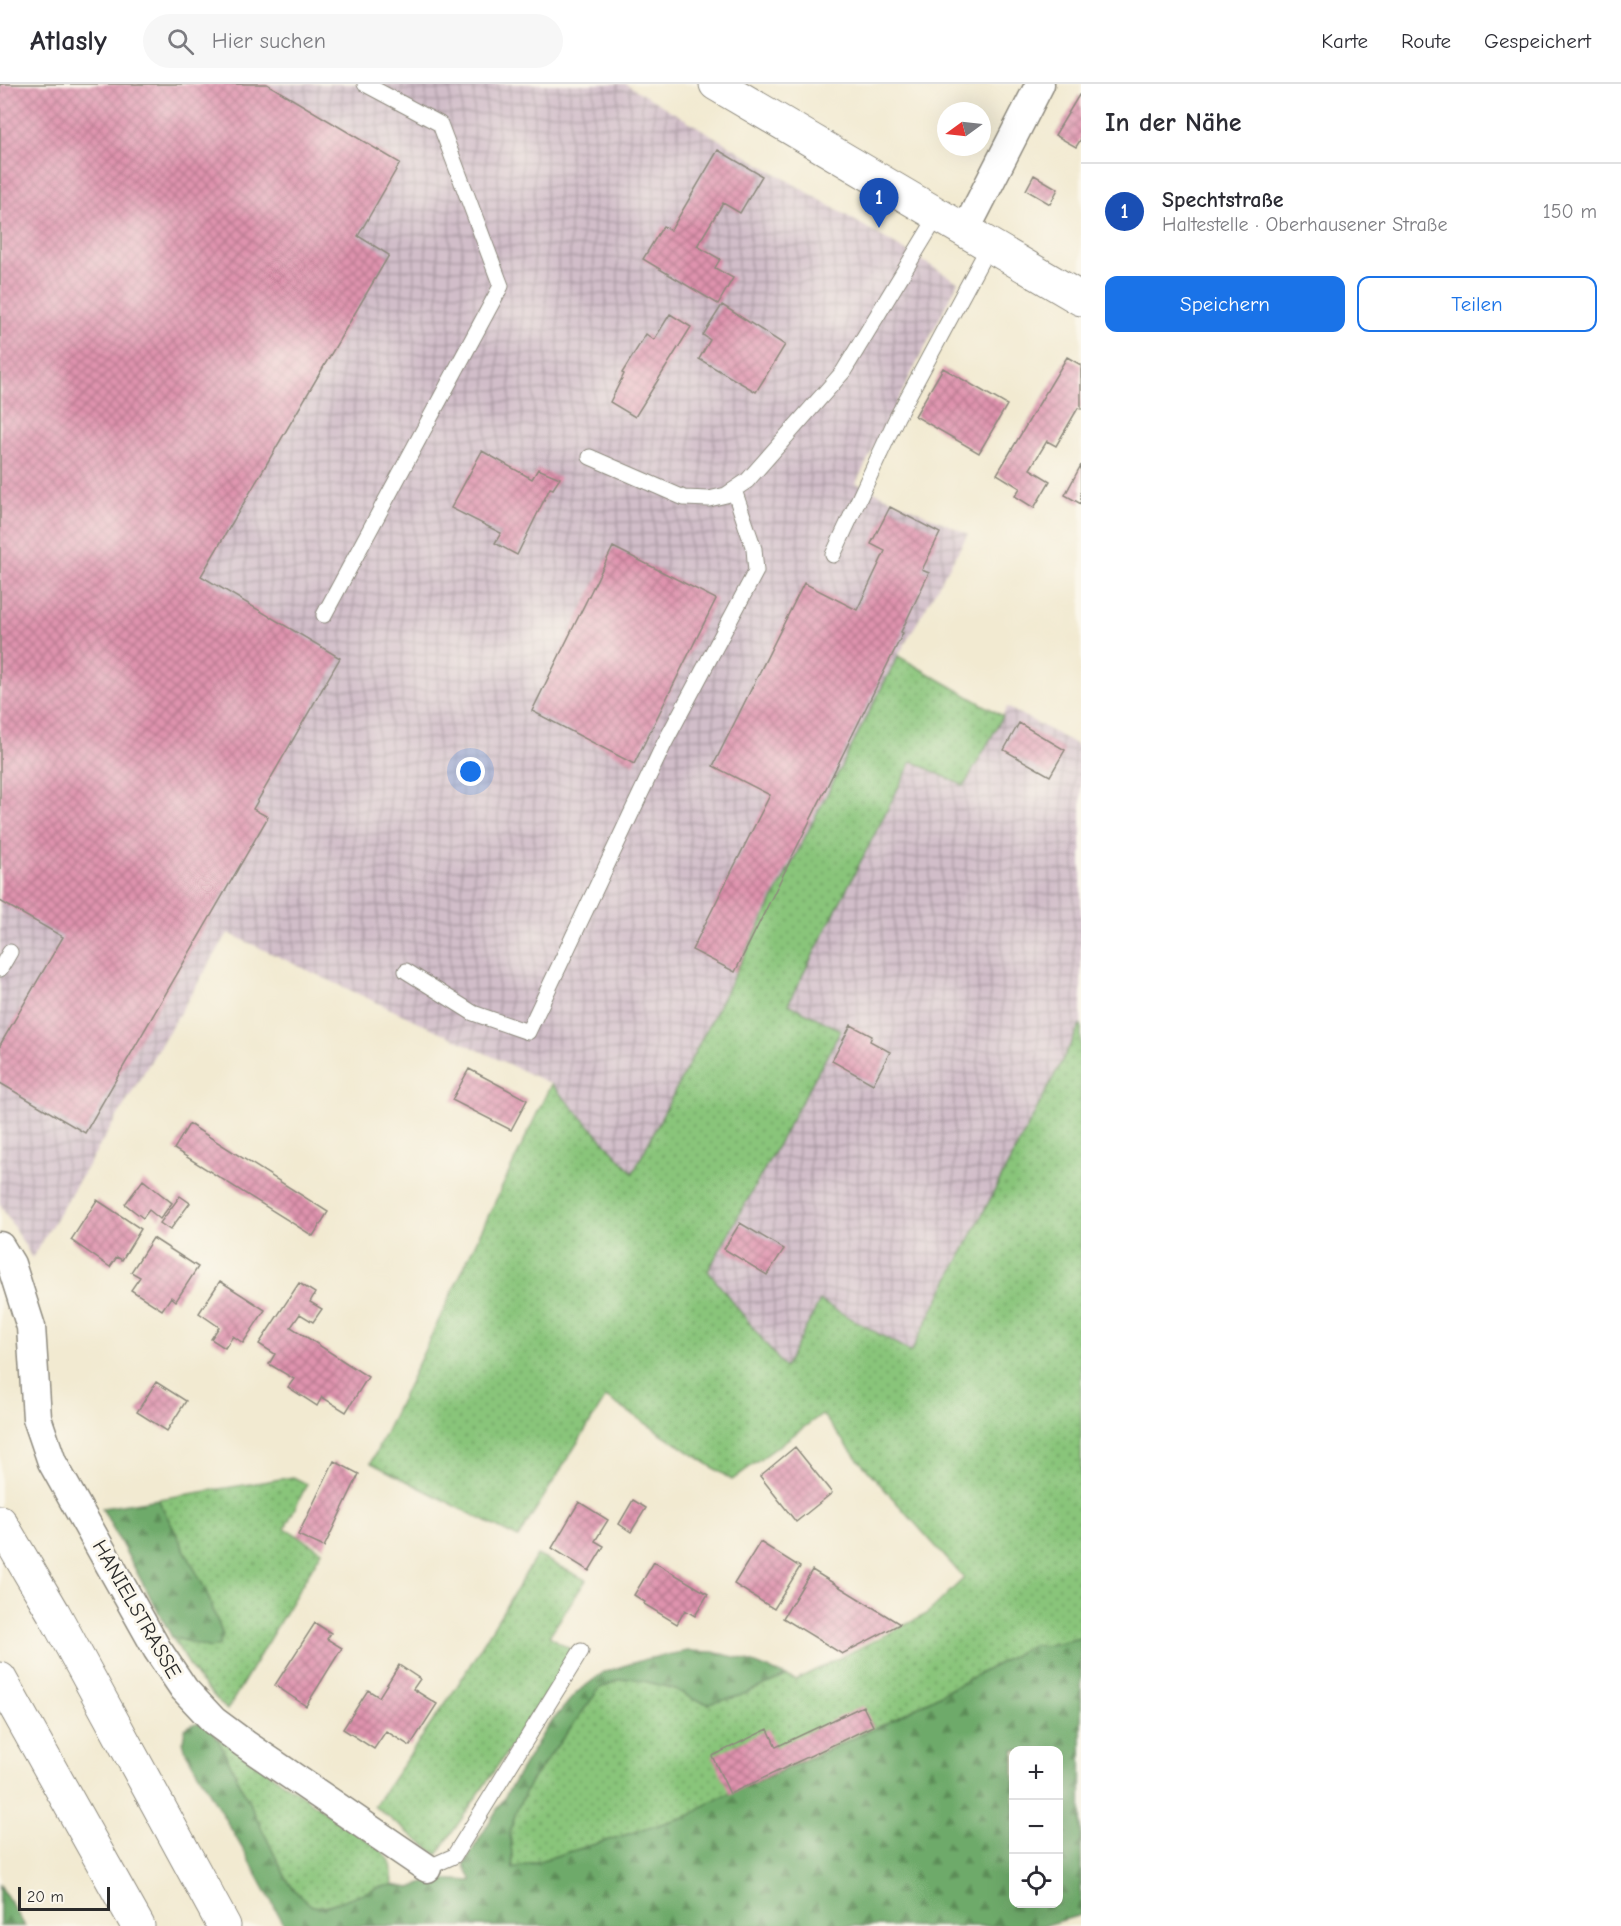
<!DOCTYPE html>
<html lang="de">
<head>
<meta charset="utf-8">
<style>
	body { margin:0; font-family:"Comic Neue",sans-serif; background:#f7f7f7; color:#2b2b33 }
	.controls { position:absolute; right:18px; bottom:18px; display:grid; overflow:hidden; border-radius:12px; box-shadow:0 6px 24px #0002 }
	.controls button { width:54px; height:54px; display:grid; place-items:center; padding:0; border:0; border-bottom:2px solid #e1e1e2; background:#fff; color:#2b2b33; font:30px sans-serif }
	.compass { position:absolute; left:937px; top:18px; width:54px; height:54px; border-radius:50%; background:#fff; box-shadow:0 6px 24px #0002; rotate:255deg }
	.scale { position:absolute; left:18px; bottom:15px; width:92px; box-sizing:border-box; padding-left:6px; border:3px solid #2b2b2b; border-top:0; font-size:16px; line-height:21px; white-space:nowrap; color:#2b2b2b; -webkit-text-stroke:4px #fbf7ec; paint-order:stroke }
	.you { position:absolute; left:471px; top:688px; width:21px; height:21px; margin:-15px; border:4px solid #fff; border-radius:50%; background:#1a73e8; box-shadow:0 0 0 9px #1a73e833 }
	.badge { display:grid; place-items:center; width:39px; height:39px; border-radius:50%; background:#1a73e8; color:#fff; font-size:20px; font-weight:700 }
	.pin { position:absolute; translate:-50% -50px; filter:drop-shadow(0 2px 3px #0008) }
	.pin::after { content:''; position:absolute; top:32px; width:21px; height:18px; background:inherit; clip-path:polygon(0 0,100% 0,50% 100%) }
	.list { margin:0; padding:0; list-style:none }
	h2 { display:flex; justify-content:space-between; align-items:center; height:78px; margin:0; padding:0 24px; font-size:26px }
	h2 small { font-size:20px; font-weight:400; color:#7c7c81 }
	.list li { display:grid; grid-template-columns:39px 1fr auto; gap:18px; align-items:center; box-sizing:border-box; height:96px; padding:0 24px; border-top:2px solid #e1e1e2 }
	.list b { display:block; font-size:22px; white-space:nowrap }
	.list p { margin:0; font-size:20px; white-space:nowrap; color:#7c7c81 }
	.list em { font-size:20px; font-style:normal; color:#7c7c81 }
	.actions { display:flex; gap:12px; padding:18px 24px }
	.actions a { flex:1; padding:14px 0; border:2px solid #1a73e8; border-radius:12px; text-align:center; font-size:21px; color:#1a73e8 }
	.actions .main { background:#1a73e8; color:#fff }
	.icon { flex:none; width:33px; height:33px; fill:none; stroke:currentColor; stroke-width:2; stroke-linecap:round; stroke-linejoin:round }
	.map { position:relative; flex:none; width:1081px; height:1842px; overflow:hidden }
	header { display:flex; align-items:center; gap:36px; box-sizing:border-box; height:84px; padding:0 30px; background:#fff; border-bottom:2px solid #e1e1e2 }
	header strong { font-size:28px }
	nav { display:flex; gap:33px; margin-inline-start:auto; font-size:21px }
	.search { width:420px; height:54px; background:#f7f7f7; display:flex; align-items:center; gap:15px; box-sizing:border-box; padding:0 21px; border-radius:33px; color:#7c7c81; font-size:22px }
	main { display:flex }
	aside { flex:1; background:#fff }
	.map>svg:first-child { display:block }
	.industrial { fill:url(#industrial-grid) }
	.grass { fill:url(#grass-dots); stroke:#5a7852; stroke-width:1.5 }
	.forest { fill:url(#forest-firs); stroke:#4c6a4a; stroke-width:1.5; fill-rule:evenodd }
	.building { fill:url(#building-cross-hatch) }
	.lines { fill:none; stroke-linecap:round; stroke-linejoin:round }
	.service-casing { stroke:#8e8a7e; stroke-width:17 }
	.minor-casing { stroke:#8e8a7e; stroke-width:31 }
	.secondary-casing { stroke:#8e8a7e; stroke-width:35 }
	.motorway-casing { stroke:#8e8a7e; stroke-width:35 }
	.service { stroke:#fff; stroke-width:15 }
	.minor { stroke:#fff; stroke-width:28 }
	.secondary { stroke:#fff; stroke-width:33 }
	.motorway { stroke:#fff; stroke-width:33 }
	.labels { text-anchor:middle; stroke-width:6; stroke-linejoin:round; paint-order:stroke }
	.street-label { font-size:21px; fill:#2b2b2b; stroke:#fbf7ec }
</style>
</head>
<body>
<header>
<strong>Atlasly</strong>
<div class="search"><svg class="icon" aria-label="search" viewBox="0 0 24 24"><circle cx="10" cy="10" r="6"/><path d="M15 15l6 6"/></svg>Hier suchen</div>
<nav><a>Karte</a><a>Route</a><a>Gespeichert</a></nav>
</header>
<main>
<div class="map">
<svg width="1081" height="1842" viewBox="0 0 1081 1842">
	<defs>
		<pattern id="industrial-grid" width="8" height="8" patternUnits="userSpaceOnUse" patternTransform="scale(1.5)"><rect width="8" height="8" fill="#d1bdc9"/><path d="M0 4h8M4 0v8" fill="none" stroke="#aa9aa3"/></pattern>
		<pattern id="grass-dots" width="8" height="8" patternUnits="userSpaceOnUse" patternTransform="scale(1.5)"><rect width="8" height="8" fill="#89c57a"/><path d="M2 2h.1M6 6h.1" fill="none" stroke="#70a064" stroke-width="1.8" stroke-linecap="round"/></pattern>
		<pattern id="forest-firs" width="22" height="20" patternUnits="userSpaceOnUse" patternTransform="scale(1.5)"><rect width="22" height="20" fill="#6eaa6a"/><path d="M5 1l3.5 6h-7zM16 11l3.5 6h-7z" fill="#5b8b57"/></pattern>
		<pattern id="building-cross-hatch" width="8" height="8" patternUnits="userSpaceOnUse" patternTransform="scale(1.5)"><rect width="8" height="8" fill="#df93ae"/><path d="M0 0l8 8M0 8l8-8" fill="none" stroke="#b5788e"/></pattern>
	</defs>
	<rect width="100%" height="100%" fill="#fbf7ec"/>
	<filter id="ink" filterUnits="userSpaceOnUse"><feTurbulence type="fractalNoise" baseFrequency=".0167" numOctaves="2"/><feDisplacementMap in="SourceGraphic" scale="12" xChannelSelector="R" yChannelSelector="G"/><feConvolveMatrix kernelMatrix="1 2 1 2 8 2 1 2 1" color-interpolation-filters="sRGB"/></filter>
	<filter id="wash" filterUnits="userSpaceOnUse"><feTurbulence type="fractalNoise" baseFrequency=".008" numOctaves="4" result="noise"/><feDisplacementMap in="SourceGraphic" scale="24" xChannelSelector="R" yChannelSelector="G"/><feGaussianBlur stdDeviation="1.35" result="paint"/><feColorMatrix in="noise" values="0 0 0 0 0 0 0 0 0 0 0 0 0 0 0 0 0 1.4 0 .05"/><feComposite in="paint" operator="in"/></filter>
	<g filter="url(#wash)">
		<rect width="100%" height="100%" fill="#f2ead1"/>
		<path class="industrial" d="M0 0H626L958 198 856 399 968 450 898 572 632 1090 551 1000 228 849 32 1174 0 1120Z
			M1007 623 1081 663V941L911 1269 820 1217 785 1284 708 1187 841 946 788 920 912 677 964 701Z"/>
		<path class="grass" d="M898 572 1003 632 964 702 912 677 788 920 841 946 708 1187 785 1284 820 1217 911 1268 1081 940V1554L1044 1562 1033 1561 885 1640 791 1683 712 1717 691 1731 513 1785 510 1749 516 1727 531 1697 600 1604 618 1596 632 1594 675 1605 693 1615 709 1620 739 1612 786 1592 796 1596 927 1530 964 1494 855 1372 822 1330 732 1396 606 1313 518 1454 371 1379 551 1000 633 1089Z
			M293 1393 307 1400 285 1444 322 1467 227 1626 198 1595 172 1553 190 1557 223 1552 206 1507 158 1415Z
			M537 1471 586 1496 549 1552 575 1568 437 1771 374 1722 456 1604Z
			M217 1653 381 1766 391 1778 393 1801C375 1804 325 1826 313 1822 301 1818 291 1802 285 1792Z"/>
		<path class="forest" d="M158 1415 206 1507 223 1552 219 1561 211 1564 172 1553 102 1424Z
			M1081 1554V1831L1043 1842H285L244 1767 186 1668 183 1657 185 1645C196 1636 202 1638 213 1645L285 1792 293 1805 312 1822 324 1823 380 1803 393 1801 411 1804 434 1795 472 1797 464 1780 547 1643 576 1609 604 1588 646 1575 688 1567 713 1568 743 1575 786 1592 739 1612 709 1620 693 1615 675 1605 632 1594 618 1596 600 1604 531 1697 516 1727 510 1749 513 1785 691 1731 712 1717 791 1683 885 1640 1033 1561 1044 1562ZM1014 1666H1058V1820H1014Z
			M0 1801 25 1842H0Z"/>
		<g id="blocks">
			<path class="building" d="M0 0H267L400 79 358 152 389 171 201 492 340 574 253 725 268 733 85 1049 0 999V961L63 853 0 817Z
				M1079 11 1081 13V55L1076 63 1055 51Z
				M718 66 762 92 740 129 723 119 697 162 720 175 715 184 733 194 718 220 643 175 663 142 671 146Z
				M1034 91 1058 105 1050 120 1026 106Z
				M722 221 785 261 756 308 699 275 710 256 703 251Z
				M670 230 691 243 635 333 610 318 624 290 622 289 646 250 654 256Z
				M1067 273 1081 281V325L1078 324 1056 362 1047 357 1030 385 1050 397 1034 424 1015 412 1020 404 997 390Z
				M943 284 1007 321 979 369 915 332Z
				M482 367 532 395 538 385 560 394 553 405 550 404 517 471 495 459 501 449 451 424Z
				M1081 381V420L1065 411Z
				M890 423 940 449 922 486 929 489 901 548 903 549 735 888 692 866 770 711 713 682 804 499 857 526 885 467 871 460Z
				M613 463 716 515 634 680 532 627Z
				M1019 639 1065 666 1050 692 1004 666Z
				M851 941 872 952 870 957 890 968 873 1000 832 977Z
				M469 985 527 1016 511 1046 452 1016Z
				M189 1040 328 1128 313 1152 174 1065Z
				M143 1096 172 1119 160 1135 149 1126 143 1134 125 1120Z
				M180 1112 190 1119 170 1146 160 1139Z
				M97 1116 141 1145 122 1176 117 1173 110 1183 71 1156Z
				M740 1139 784 1165 767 1191 724 1165Z
				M153 1154 198 1183 176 1217 171 1213 162 1226 131 1206 140 1193 131 1188Z
				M220 1197 265 1226 243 1259 233 1252 225 1264 211 1255 219 1243 199 1229Z
				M299 1199 315 1209 310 1218 322 1225 313 1238 300 1230 291 1243 368 1293 346 1328 322 1313 317 1322 288 1303 294 1295 269 1280 275 1270 259 1260Z
				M156 1298 186 1317 167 1347 137 1328Z
				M795 1363 832 1409 796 1438 760 1392Z
				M334 1377 359 1390 324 1463 298 1451Z
				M633 1416 646 1424 631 1448 619 1440Z
				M579 1418 608 1436 595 1457 604 1462 589 1487 552 1464Z
				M760 1458 800 1483 774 1525 734 1500Z
				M654 1478 708 1510 695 1532 685 1526 677 1540 644 1520 645 1518 634 1511Z
				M812 1486 900 1540 842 1570 783 1534Z
				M315 1539 331 1549 327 1555 342 1564 306 1622 275 1601Z
				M399 1581 420 1595 413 1605 437 1620 410 1662 386 1647 374 1665 343 1645 368 1606 379 1613Z
				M863 1622 873 1642 730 1710 712 1672 768 1645 776 1663Z"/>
		</g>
	</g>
	<g filter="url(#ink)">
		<use href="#blocks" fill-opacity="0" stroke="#8e8a7e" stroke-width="1.5"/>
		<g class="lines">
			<defs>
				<path id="service" d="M590 373 684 414 709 415 726 411 747 397 843 288 938 131
					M833 471 897 333 989 162
					M324 531 501 202 440 40 365 0
					M0 885 10 868
					M406 887 473 929 528 948 664 660 756 487 754 465 734 406
					M427 1784 454 1772 581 1567"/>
				<path id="minor" d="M965 147 1040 0
					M0 1162 11 1180 31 1243 37 1334 52 1378 157 1565 184 1605 214 1637 245 1660 427 1784"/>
				<path id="secondary" d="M716 0 1081 215"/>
				<path id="motorway" d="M0 1438 53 1528 224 1842
					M0 1595 138 1842"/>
			</defs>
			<use href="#service" class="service-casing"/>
			<use href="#minor" class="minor-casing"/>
			<use href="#secondary" class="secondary-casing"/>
			<use href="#motorway" class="motorway-casing"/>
			<use href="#service" class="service"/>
			<use href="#minor" class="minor"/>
			<use href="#secondary" class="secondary"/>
			<use href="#motorway" class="motorway"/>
		</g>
	</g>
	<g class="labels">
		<g class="street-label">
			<text transform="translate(137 1525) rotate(60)" y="7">HANIELSTRASSE</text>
		</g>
	</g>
</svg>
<div class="controls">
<button>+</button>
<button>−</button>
<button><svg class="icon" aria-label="locate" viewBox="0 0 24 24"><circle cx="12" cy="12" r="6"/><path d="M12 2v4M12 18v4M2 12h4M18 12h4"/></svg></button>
</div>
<svg class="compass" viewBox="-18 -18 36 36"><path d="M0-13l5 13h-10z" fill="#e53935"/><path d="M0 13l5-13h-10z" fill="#7c7c81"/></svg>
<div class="scale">20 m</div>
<div class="you"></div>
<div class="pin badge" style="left:879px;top:144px;background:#1a4fb4">1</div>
</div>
<aside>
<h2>In der Nähe<small></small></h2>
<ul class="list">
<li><span class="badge" style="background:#1a4fb4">1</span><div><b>Spechtstraße</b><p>Haltestelle · Oberhausener Straße</p></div><em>150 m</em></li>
</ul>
<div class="actions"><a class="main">Speichern</a><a>Teilen</a></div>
</aside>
</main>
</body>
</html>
